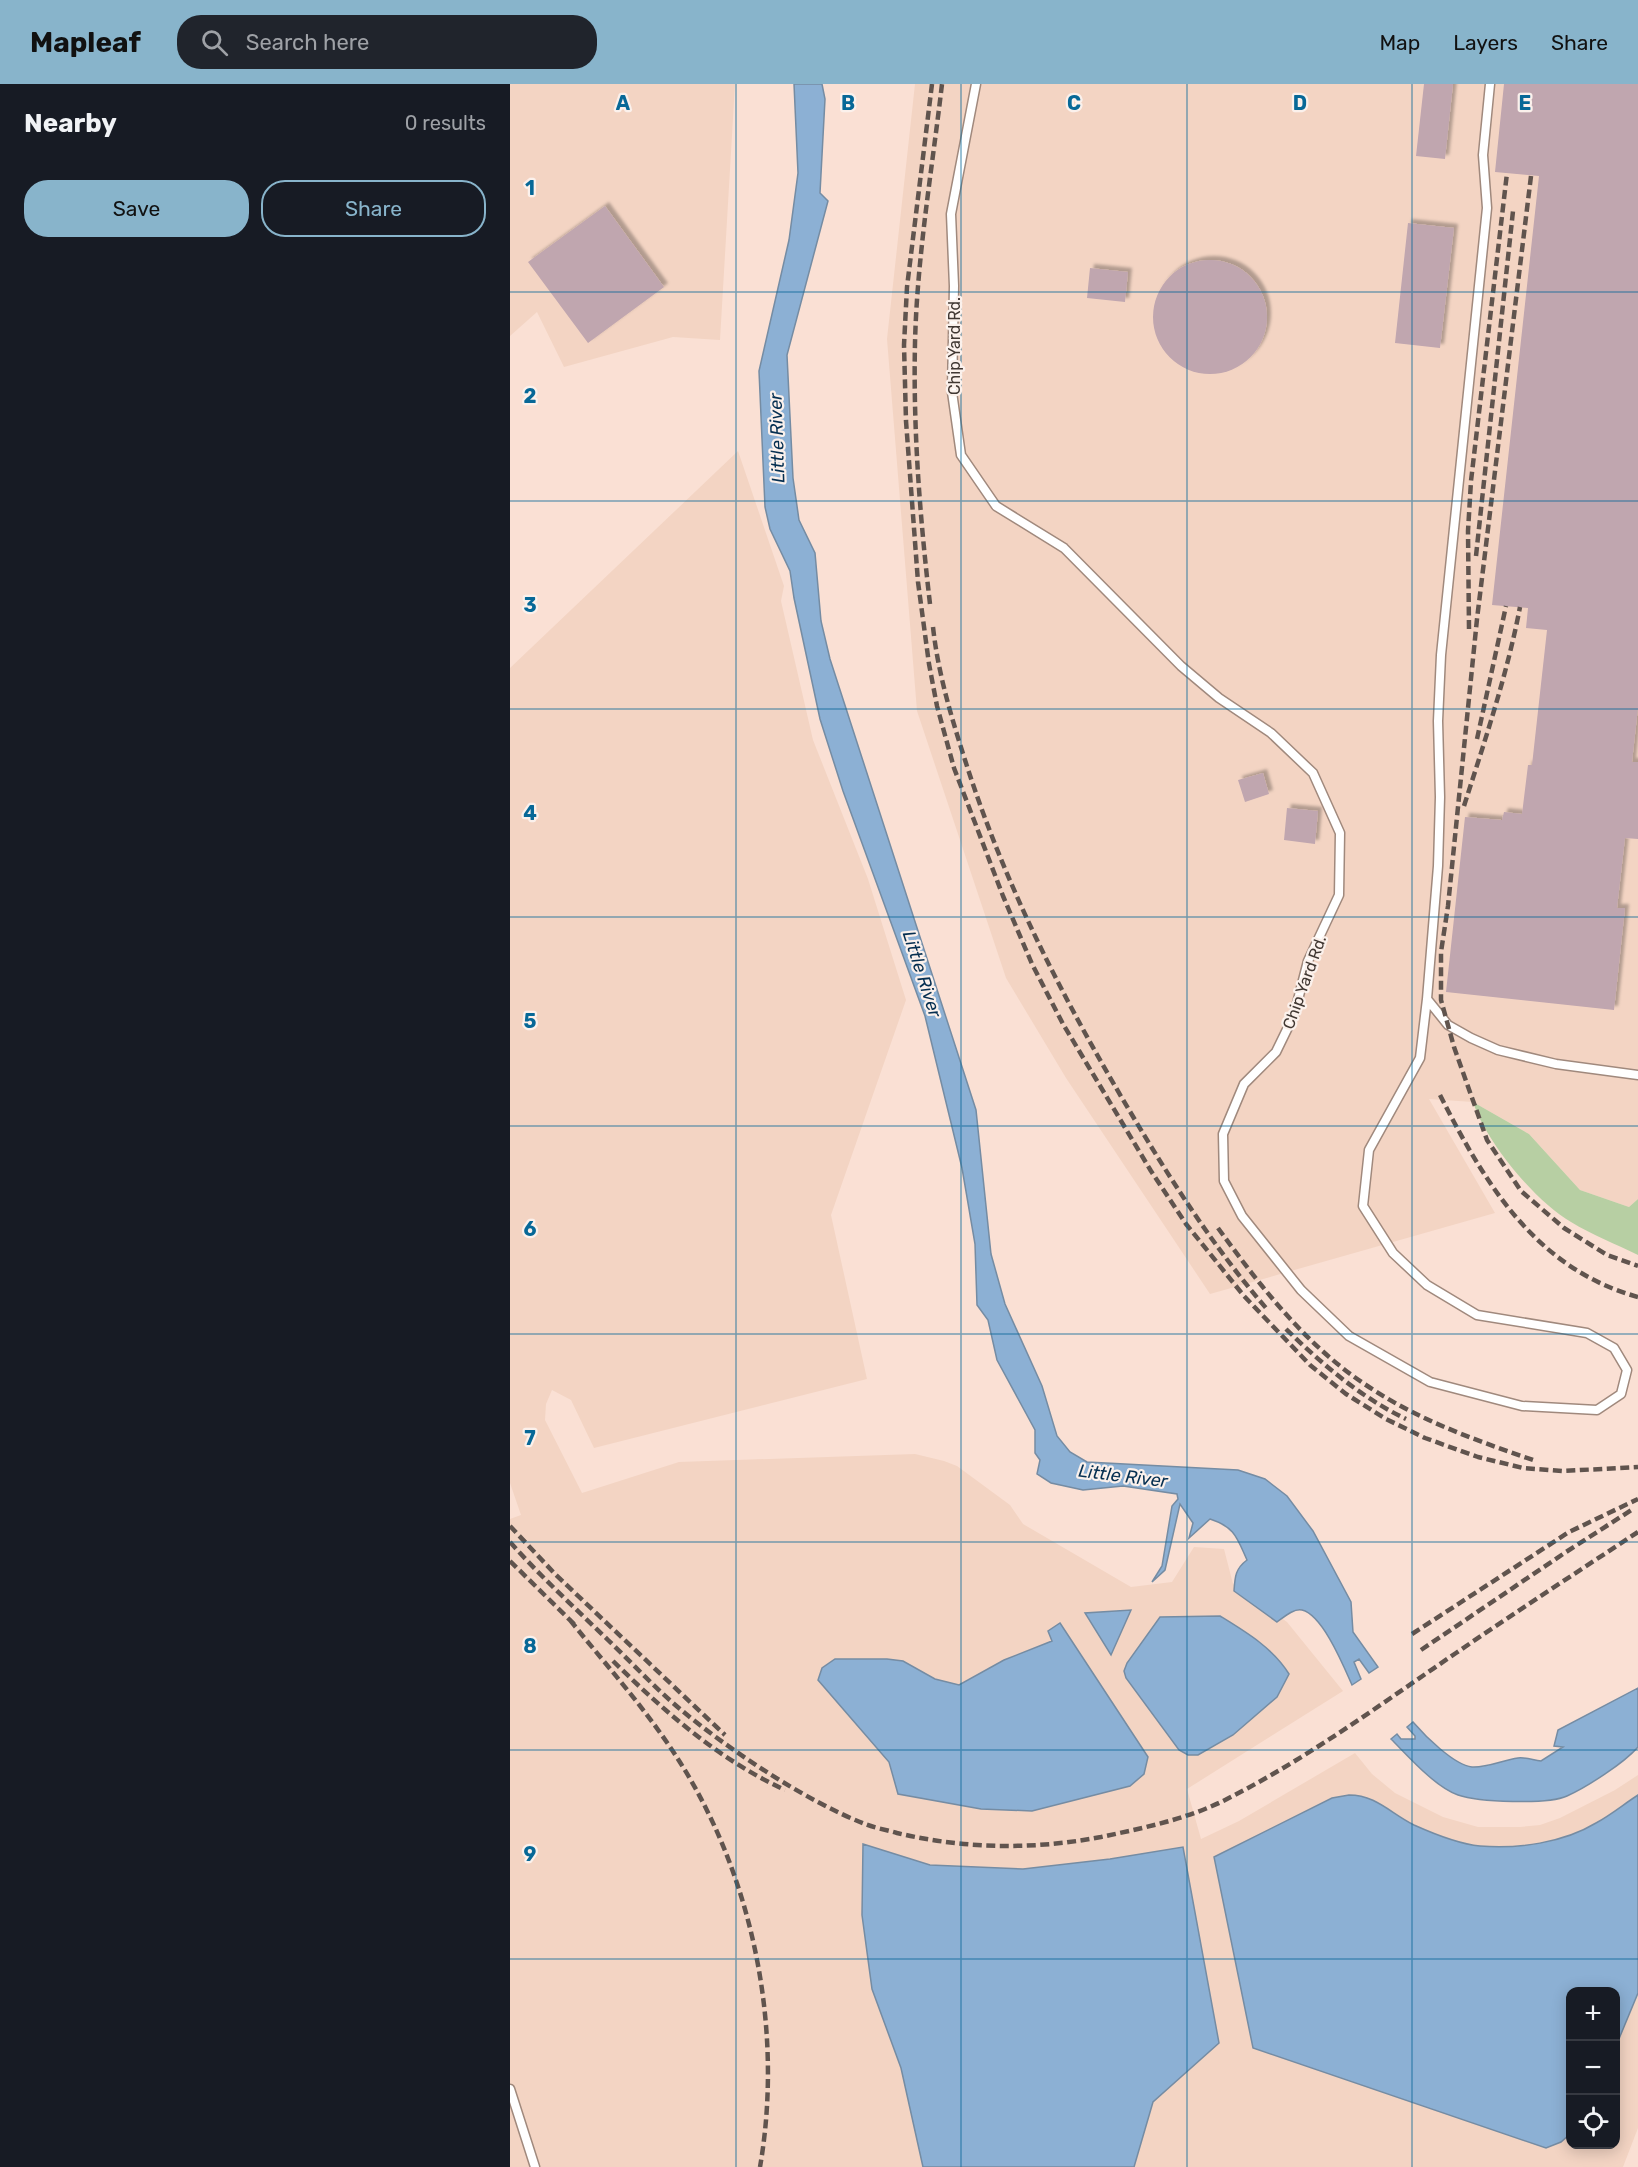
<!DOCTYPE html>
<html lang="en">
<head>
<meta charset="utf-8">
<style>
	body { margin:0; font-family:Rubik,sans-serif; background:#20242c; color:#f1f3f6 }
	.controls { position:absolute; right:18px; bottom:18px; display:grid; overflow:hidden; border-radius:12px; box-shadow:0 3px 15px #0003 }
	.controls button { width:54px; height:54px; display:grid; place-items:center; padding:0; border:0; border-bottom:2px solid #363941; background:#171b24; color:#f1f3f6; font:30px sans-serif }
	.list { margin:0; padding:0; list-style:none }
	h2 { display:flex; justify-content:space-between; align-items:center; height:78px; margin:0; padding:0 24px; font-size:26px }
	h2 small { font-size:20px; font-weight:400; color:#9ea1a6 }
	.actions { display:flex; gap:12px; padding:18px 24px }
	.actions a { flex:1; padding:14px 0; border:2px solid #88b4cb; border-radius:24px; text-align:center; font-size:21px; color:#88b4cb }
	.actions .main { background:#88b4cb; color:#111 }
	.icon { flex:none; width:33px; height:33px; fill:none; stroke:currentColor; stroke-width:2; stroke-linecap:round; stroke-linejoin:round }
	.map { position:relative; flex:none; width:1128px; height:2083px; overflow:hidden }
	header { display:flex; align-items:center; gap:36px; box-sizing:border-box; height:84px; padding:0 30px; background:#88b4cb; color:#111 }
	header strong { font-size:28px }
	nav { display:flex; gap:33px; margin-inline-start:auto; font-size:21px }
	.search { width:420px; height:54px; background:#20242c; display:flex; align-items:center; gap:15px; box-sizing:border-box; padding:0 21px; border-radius:24px; color:#9ea1a6; font-size:22px }
	main { display:flex }
	aside { flex:1; background:#171b24 }
	.map>svg:first-child { display:block }
	.built { fill:#f3d4c3; fill-rule:evenodd }
	.green { fill:#b7cfa3 }
	.water { fill:#8cb0d4; stroke:#758ca3; stroke-width:1.5 }
	.building { fill:#c0a6af; filter:url(#shadow) }
	.lines { fill:none; stroke-linecap:round; stroke-linejoin:round }
	.service-casing { stroke:#a0897d; stroke-width:11 }
	.service { stroke:#fff; stroke-width:8 }
	.rail { stroke:#60544e; stroke-width:4.5; stroke-dasharray:9 4.5; stroke-linecap:butt }
	.grid { fill:none; stroke:#076897; stroke-width:1.5; stroke-opacity:0.55 }
	.labels { text-anchor:middle; stroke-width:4.5; stroke-linejoin:round; paint-order:stroke }
	.street-label { font-size:16px; fill:#403732; stroke:#fbf1ec }
	.water-label { font-size:18px; font-style:italic; fill:#052f51; stroke:#fbf1ec }
	.grid-label { font-size:20px; text-anchor:middle; font-weight:bold; fill:#076897; stroke:#fbf1ec; stroke-width:4.5; stroke-linejoin:round; paint-order:stroke }
</style>
</head>
<body>
<header>
<strong>Mapleaf</strong>
<div class="search"><svg class="icon" aria-label="search" viewBox="0 0 24 24"><circle cx="10" cy="10" r="6"/><path d="M15 15l6 6"/></svg>Search here</div>
<nav><a>Map</a><a>Layers</a><a>Share</a></nav>
</header>
<main>
<aside>
<h2>Nearby<small>0 results</small></h2>
<ul class="list">
</ul>
<div class="actions"><a class="main">Save</a><a>Share</a></div>
</aside>
<div class="map">
<svg width="1128" height="2083" viewBox="0 0 1128 2083">
	<defs>
		<filter id="shadow"><feDropShadow dx="4" dy="-4" stdDeviation="1.5" flood-color="#0004"/></filter>
	</defs>
	<rect width="100%" height="100%" fill="#fae0d4"/>
	<path class="built" d="M0 0H225L210 256 163 253 54 283 27 228 0 252Z
		M405 0H1128V1115L1119 1123 1070 1106 1019 1050 963 1018 919 1015 985 1129 700 1210 556 994 496 894 407 627 377 255Z
		M228 367 274 502 271 517 303 656 358 795 396 916 321 1131 357 1295 84 1364 61 1316 42 1306 36 1320 35 1336 72 1409 169 1378 405 1370 434 1377 447 1382 500 1421 513 1440 621 1503 662 1498 684 1463 714 1465 723 1500 777 1538 833 1607 677 1705 691 1755 729 1737 845 1669 862 1690 885 1709 933 1733 968 1743H1010L1030 1741 1050 1734 1105 1706 1128 1691V2044L1113 2083H0V1435L11 1431 0 1399V584ZM1060 1908H1106V2060H1060Z"/>
	<path class="green" d="M963 1018 1019 1050 1070 1106 1119 1123 1128 1115V1171C1106 1160 1082 1151 1061 1138 1025 1117 976 1058 963 1018Z"/>
	<path class="water" d="M284 0H312L315 15 310 109 318 117 277 271 283 394 289 436 305 469 311 537 320 575 466 1026 481 1170 495 1220 532 1302 547 1352 560 1368 577 1378 728 1386 755 1395 777 1412 803 1447 841 1518 843 1548 868 1583 859 1589 849 1575 844 1578 851 1595 842 1601C834 1583 813 1531 792 1526 784 1524 774 1533 767 1538L724 1507C725 1493 725 1485 737 1476 727 1454 725 1443 700 1435L679 1454 683 1439 670 1420 655 1486 642 1498 652 1482 662 1422 668 1415 667 1410 613 1402 573 1406 541 1399 527 1390 530 1376 525 1369V1346L487 1276 478 1236 467 1221 465 1160 452 1084 415 932 333 707 310 635 284 514 280 487 260 445 255 423 249 287 279 156 288 89Z
		M621 1526 601 1571 575 1529Z
		M710 1532C736 1548 763 1564 779 1590L767 1613 723 1651 688 1671H678L669 1666 616 1594 614 1587 617 1579 650 1533Z
		M550 1539 638 1673 634 1690 620 1702 522 1727 471 1725 388 1710 379 1678 308 1596 312 1584 325 1575H377L393 1577 425 1595 449 1601 494 1576 542 1557 538 1547Z
		M1128 1604V1663C1114 1679 1077 1703 1057 1712 1037 1721 968 1718 948 1711 925 1703 898 1672 881 1655L887 1650 891 1655H905V1652L897 1643 903 1638C915 1652 944 1681 962 1683 977 1684 993 1676 1008 1674 1015 1673 1023 1676 1031 1677L1053 1663 1044 1662 1048 1646Z
		M839 1711C866 1711 880 1729 904 1741 924 1750 948 1760 970 1762 1008 1765 1053 1759 1086 1739 1101 1731 1114 1720 1128 1711V1909L1106 1962V1908H1060V2050L1051 2058 1036 2064 743 1964 704 1773 822 1714Z
		M353 1760 420 1781 513 1785 600 1775 673 1763 709 1959 643 2018 624 2083H413L391 1984 362 1905 352 1831Z"/>
	<path class="building" d="M914 0H943L935 75 906 72Z
		M994 0H1128V623L1122 678H1128V755L1115 754 1107 824H1115L1104 926 936 908 955 733 992 736 994 728 1012 730 1018 681H1022L1037 546 1016 544 1018 524 982 521 1029 92 985 88Z
		M95 122 154 203 78 259 18 178Z
		M898 139 944 144 930 264 885 259Z
		M643 233a57 57 0 1 1 114 0a57 57 0 1 1-114 0Z
		M580 184 618 188 615 218 577 214Z
		M753 689 759 710 735 718 728 696Z
		M777 724 808 727 805 760 774 756Z"/>
	<g class="lines">
		<defs>
			<path id="service" d="M466 0 441 130 444 202 442 308 451 371 486 422 554 464 671 582 709 614 761 649 803 689 830 749 829 811 798 877 784 931 766 968 734 1000 713 1050 714 1097 732 1132 791 1206 839 1252 920 1298 1012 1322 1087 1326 1111 1310 1117 1286 1104 1264 1077 1249 967 1231 917 1201 883 1169 853 1122 859 1066 910 974 917 915
				M980 0 973 71 977 124 931 571 928 637 930 713 928 782 917 915 938 941 961 954 988 966 1046 980 1128 991
				M0 2005 25 2083"/>
		</defs>
		<use href="#service" class="service-casing"/>
		<use href="#service" class="service"/>
		<path class="rail" d="M422 0 397 203 394 261 396 337 408 498 419 580 427 622 444 684 493 812 522 880 553 940 641 1087 676 1140 734 1212 800 1281 836 1310 876 1335 915 1354 968 1373 1013 1384 1053 1387 1128 1383
			M1021 92 967 535 938 822 931 868V916L944 963 977 1056 1011 1107 1054 1144 1097 1171 1128 1182
			M966 472 1003 127
			M420 520C410 434 403 346 405 259 407 173 422 86 432 0
			M423 543C428 589 441 632 455 676 493 796 548 905 612 1014 655 1087 700 1159 756 1224
			M959 545 958 447 961 397 997 89
			M967 655 996 522
			M954 722C975 656 997 591 1010 523
			M930 1011C975 1100 1026 1185 1128 1213
			M708 1144C751 1203 797 1263 859 1303 910 1337 968 1357 1026 1377
			M776 1245C812 1280 850 1313 896 1335
			M0 1442 46 1491 215 1651
			M0 1458C31 1493 65 1524 98 1556 122 1579 145 1604 170 1625 219 1666 296 1717 355 1740 365 1744 377 1746 387 1749 454 1765 523 1766 591 1753 633 1744 678 1735 717 1715 798 1674 871 1620 946 1569 1006 1528 1067 1488 1128 1448
			M0 1477 66 1542
			M60 1536C96 1581 135 1624 166 1672 243 1790 274 1945 250 2083
			M902 1550 1059 1448 1128 1415
			M911 1566 1056 1468 1123 1425
			M103 1577C155 1628 208 1675 275 1706"/>
	</g>
	<path class="grid" d="M226 0V2083M451 0V2083M677 0V2083M902 0V2083M0 208H1128M0 417H1128M0 625H1128M0 833H1128M0 1042H1128M0 1250H1128M0 1458H1128M0 1666H1128M0 1875H1128"/>
	<g class="labels">
		<g class="street-label">
			<text transform="translate(444 262) rotate(-90)" y="6">Chip Yard Rd.</text>
			<text transform="translate(794 898) rotate(-70)" y="6">Chip Yard Rd.</text>
		</g>
		<g class="water-label">
			<text transform="translate(267 354) rotate(-92)" y="6">Little River</text>
			<text transform="translate(412 890) rotate(72)" y="6">Little River</text>
			<text transform="translate(613 1392) rotate(7)" y="6">Little River</text>
		</g>
	</g>
	<g class="grid-label">
		<text x="113" y="26">A</text>
		<text x="338" y="26">B</text>
		<text x="564" y="26">C</text>
		<text x="790" y="26">D</text>
		<text x="1015" y="26">E</text>
		<text x="20" y="111">1</text>
		<text x="20" y="319">2</text>
		<text x="20" y="528">3</text>
		<text x="20" y="736">4</text>
		<text x="20" y="944">5</text>
		<text x="20" y="1152">6</text>
		<text x="20" y="1361">7</text>
		<text x="20" y="1569">8</text>
		<text x="20" y="1777">9</text>
	</g>
</svg>
<div class="controls">
<button>+</button>
<button>−</button>
<button><svg class="icon" aria-label="locate" viewBox="0 0 24 24"><circle cx="12" cy="12" r="6"/><path d="M12 2v4M12 18v4M2 12h4M18 12h4"/></svg></button>
</div>
</div>
</main>
</body>
</html>
